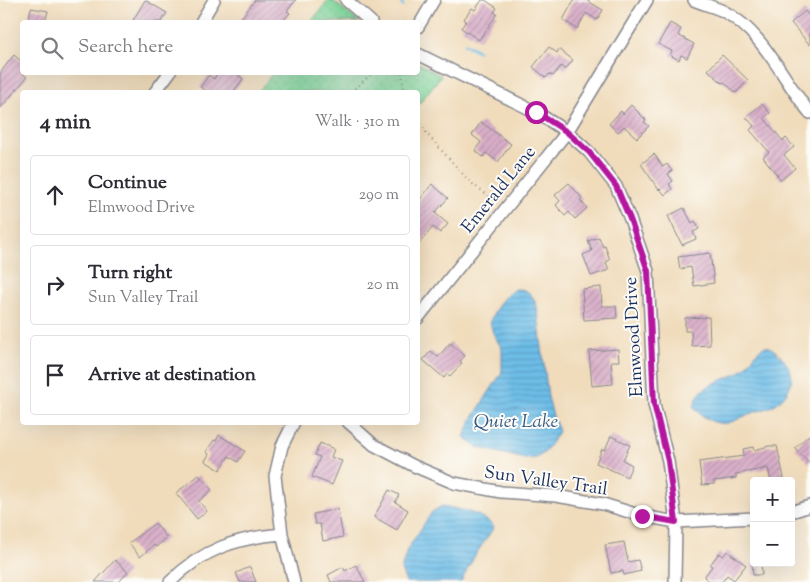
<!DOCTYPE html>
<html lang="en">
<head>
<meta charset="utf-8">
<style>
	body { margin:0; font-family:"Sorts Mill Goudy",serif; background:#f7f7f7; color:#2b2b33 }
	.controls { position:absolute; right:15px; bottom:15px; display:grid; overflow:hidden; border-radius:5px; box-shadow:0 5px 20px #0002 }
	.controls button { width:45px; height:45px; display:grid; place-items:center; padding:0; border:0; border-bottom:1px solid #e1e1e2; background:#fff; color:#2b2b33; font:25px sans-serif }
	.stop { position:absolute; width:15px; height:15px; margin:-11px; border:4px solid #b5179e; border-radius:50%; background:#fff }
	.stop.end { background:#b5179e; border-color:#fff; box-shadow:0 1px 5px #0008 }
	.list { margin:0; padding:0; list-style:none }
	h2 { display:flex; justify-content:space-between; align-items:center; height:65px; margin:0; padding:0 20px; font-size:21px }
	h2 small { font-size:16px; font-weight:400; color:#7c7c81 }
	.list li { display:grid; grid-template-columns:32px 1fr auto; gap:15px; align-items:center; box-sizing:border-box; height:80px; margin:0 10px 10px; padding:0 10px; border:1px solid #e1e1e2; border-radius:5px }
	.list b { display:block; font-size:19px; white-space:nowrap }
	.list p { margin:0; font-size:16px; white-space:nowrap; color:#7c7c81 }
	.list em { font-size:16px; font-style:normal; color:#7c7c81 }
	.icon { flex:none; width:28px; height:28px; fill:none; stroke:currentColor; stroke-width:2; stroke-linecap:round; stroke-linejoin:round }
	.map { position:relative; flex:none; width:810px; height:582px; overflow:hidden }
	.search { position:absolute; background:#fff; box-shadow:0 5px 20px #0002; left:20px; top:20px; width:400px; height:55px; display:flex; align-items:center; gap:12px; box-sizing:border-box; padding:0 18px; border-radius:5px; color:#7c7c81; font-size:19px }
	.panel { position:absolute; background:#fff; box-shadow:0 5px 20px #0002; left:20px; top:90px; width:400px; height:335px; border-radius:5px }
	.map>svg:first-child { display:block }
	.park { fill:url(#park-dots); stroke:#4c817b }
	.water { fill:url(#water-rules); stroke:#4476a3 }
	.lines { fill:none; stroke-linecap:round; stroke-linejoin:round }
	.stream { stroke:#6dbde8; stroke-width:3 }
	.building { fill:url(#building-hatch) }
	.minor-casing { stroke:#86868c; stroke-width:14 }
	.path { stroke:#86868c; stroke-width:2; stroke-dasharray:1 4; stroke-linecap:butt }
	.minor { stroke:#fff; stroke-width:11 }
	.route { stroke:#b5179e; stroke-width:6 }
	.labels { text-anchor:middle; stroke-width:4; stroke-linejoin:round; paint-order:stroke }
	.street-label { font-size:18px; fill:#1b2f5e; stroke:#fdfcf7 }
	.water-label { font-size:19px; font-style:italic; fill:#345a87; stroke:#fdfcf7 }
</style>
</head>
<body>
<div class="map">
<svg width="810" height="582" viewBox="0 0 810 582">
	<defs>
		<pattern id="park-dots" width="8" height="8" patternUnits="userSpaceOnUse" patternTransform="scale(1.25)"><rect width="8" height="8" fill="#7cd398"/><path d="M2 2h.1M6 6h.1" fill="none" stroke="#6bb585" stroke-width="1.8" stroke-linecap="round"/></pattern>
		<pattern id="water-rules" width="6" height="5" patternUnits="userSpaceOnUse" patternTransform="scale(1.25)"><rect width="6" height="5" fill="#6dbde8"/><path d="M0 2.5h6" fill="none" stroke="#599abf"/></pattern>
		<pattern id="building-hatch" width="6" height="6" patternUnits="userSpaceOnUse" patternTransform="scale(1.25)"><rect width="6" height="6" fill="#daafc9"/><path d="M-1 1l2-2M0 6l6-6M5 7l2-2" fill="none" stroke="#b08fa6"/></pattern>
	</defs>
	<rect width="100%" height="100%" fill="#fdfcf7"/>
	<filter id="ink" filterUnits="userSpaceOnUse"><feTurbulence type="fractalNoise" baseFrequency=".02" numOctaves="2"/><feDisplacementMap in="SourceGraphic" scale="10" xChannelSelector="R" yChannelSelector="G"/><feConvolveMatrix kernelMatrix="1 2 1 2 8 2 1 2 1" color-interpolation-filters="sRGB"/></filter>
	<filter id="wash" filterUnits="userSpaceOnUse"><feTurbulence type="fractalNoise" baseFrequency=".0096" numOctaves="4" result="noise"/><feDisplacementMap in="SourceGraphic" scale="20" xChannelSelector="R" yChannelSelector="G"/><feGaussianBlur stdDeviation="1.12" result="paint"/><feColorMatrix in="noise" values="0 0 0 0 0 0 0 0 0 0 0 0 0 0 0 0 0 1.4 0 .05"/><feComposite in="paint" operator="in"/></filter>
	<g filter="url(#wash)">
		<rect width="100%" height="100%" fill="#f0dcbb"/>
		<path class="park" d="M328 0H332L359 22H311Z
			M418 63 441 76 418 105V92H258L273 73 418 72Z"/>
		<path class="water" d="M516 289C530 289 532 295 537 307L548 397 553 416 559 431 545 452 537 458 525 459 477 447 464 437 472 419 502 372V349L493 333 490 321C497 308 502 295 516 289Z
			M766 346C775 349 780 355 786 363 798 378 789 395 774 405 768 409 759 410 752 413 745 415 738 420 731 422 718 427 702 418 694 407 698 383 724 382 741 371 752 364 754 350 766 346Z
			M442 506C461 510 481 512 494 527L474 557 461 582H406L401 570 407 550 432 512Z"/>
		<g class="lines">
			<path class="stream" d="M400 0 403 6
				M465 44 478 51"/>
		</g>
		<g id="blocks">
			<path class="building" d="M145 0 167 13 161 22H132Z
				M255 0H296L287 11 290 13 282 22H238Z
				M482 0H485L497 8 494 12 497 14 479 40 461 28 466 21 464 19 472 8 475 10Z
				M574 0H586L603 10 597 20 586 13 577 29 563 20Z
				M31 8 48 11 45 22H28Z
				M805 11 810 17V45L791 23Z
				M670 23 681 29 678 35 694 44 687 58 681 55 679 60 670 55 672 51 658 44Z
				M549 47 557 53 559 49 573 60 565 70 561 66 553 76 549 74 546 78 533 67Z
				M14 55 22 62V73L27 77 0 109V73Z
				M722 55 748 80 736 93 724 82 722 83 708 70Z
				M218 72H235L243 79 233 92H208L200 87 209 75 214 79Z
				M762 104 770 113 764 118 783 141 786 138 794 147 784 155 795 168 781 180 763 157 769 152 750 130 754 126 746 117Z
				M631 105 646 120 644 122 649 126 637 138 624 126 618 132 609 124 621 111 623 114Z
				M481 122 511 144 498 162 486 153 483 157 475 150 481 142 472 135Z
				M654 154 663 167 667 164 672 171 668 174 673 181 669 184 672 189 665 195 660 189 659 190 641 164Z
				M569 183 582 198 580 200 587 208 575 219 569 212 565 216 556 205 560 201 555 195Z
				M432 184 448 198 435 213 448 224 440 233 433 227 418 245V202Z
				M684 208 692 223 695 221 699 229 693 232 696 239 682 245 668 216Z
				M599 237 603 247 605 246 610 260 606 262 609 270 591 276 583 255 592 251 588 241Z
				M710 253 714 283 694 286 691 267 680 269 678 257Z
				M601 287 602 306H616L617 318 584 320 582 289Z
				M709 317 710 345 692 346 691 331H685V318Z
				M450 343 465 356 460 361 462 363 450 376 447 374 444 378 423 360 431 351 438 357Z
				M618 349 619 361H611L613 384 592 386 589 351Z
				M810 434V464L795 448Z
				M219 435 245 451 238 462 229 456 220 470 205 461 209 454 206 452 214 440 216 441Z
				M611 436 630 445 623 460 632 465 627 477 596 463 602 449 605 450Z
				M320 443 334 449 331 457 342 461 332 485 312 477 320 457 315 455Z
				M769 446H777L784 478 771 481 768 468 736 474V478L714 481V484L702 485 699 462 744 456 743 449 753 447 754 450Z
				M199 475 212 490 199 501 207 511 197 519 176 493Z
				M389 490 399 495 395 502 408 510 397 530 374 517Z
				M338 509 343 537 323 541 320 524H315L313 514Z
				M155 523 167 538 156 547 154 545 140 557 129 543Z
				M624 542 628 562 638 560 641 571 624 575 623 571 611 573 605 545Z
				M727 551 746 565 734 580 727 575 722 582H711L704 577 712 566 710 565 719 553 723 556Z
				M115 560 128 572 119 582H95Z
				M752 563H761L762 575H753Z
				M356 565 365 582H331L328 575 343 567 345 571Z
				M250 567 256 582H240L236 573Z"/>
		</g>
	</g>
	<g filter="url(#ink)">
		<use href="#blocks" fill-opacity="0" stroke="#86868c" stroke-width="1"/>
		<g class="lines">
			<defs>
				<path id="minor" d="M346 0 371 22
					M694 0C703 4 714 7 723 11 764 32 782 79 810 113
					M201 22 214 0
					M418 27 434 0
					M418 54 536 112 567 132 589 152 616 186 630 219 648 271 654 404 668 461 676 522 675 582
					M155 92 170 72
					M418 318 567 132 647 0
					M294 422 282 446 275 476 282 534 294 582
					M348 422 374 445 414 466 454 483 501 492 556 496 603 504 642 516 676 522 754 518
					M791 512 810 506
					M170 582C203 549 236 538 282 534"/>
			</defs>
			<use href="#minor" class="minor-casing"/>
			<path class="path" d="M402 72 404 92
				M351 92 374 72
				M418 119 427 134 470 182 496 202"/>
			<use href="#minor" class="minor"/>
		</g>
	</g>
	<g class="lines" filter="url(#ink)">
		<path class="route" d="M536 112 567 132 589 152 616 186 630 219 648 271 654 404 668 461 676 522 642 516"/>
	</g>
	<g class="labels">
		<g class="street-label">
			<text transform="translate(498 189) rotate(-51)" y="6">Emerald Lane</text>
			<text transform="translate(633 337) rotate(-93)" y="6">Elmwood Drive</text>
			<text transform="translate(546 480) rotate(8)" y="6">Sun Valley Trail</text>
		</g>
		<g class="water-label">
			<text x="516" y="427">Quiet Lake</text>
		</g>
	</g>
</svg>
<div class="controls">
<button>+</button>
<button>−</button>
</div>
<div class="stop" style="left:536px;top:112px"></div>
<div class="stop end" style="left:642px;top:516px"></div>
<div class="search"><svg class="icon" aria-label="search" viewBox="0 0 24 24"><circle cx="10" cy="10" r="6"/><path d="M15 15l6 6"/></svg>Search here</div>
<section class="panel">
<h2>4 min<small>Walk · 310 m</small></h2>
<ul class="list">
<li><svg class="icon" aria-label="ahead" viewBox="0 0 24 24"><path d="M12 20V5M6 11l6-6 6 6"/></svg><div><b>Continue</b><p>Elmwood Drive</p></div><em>290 m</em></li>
<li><svg class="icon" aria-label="right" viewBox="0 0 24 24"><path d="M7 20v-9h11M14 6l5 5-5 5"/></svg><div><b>Turn right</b><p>Sun Valley Trail</p></div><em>20 m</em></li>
<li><svg class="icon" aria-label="arrive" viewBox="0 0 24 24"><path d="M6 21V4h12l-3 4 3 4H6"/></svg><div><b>Arrive at destination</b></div></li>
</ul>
</section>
</div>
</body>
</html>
